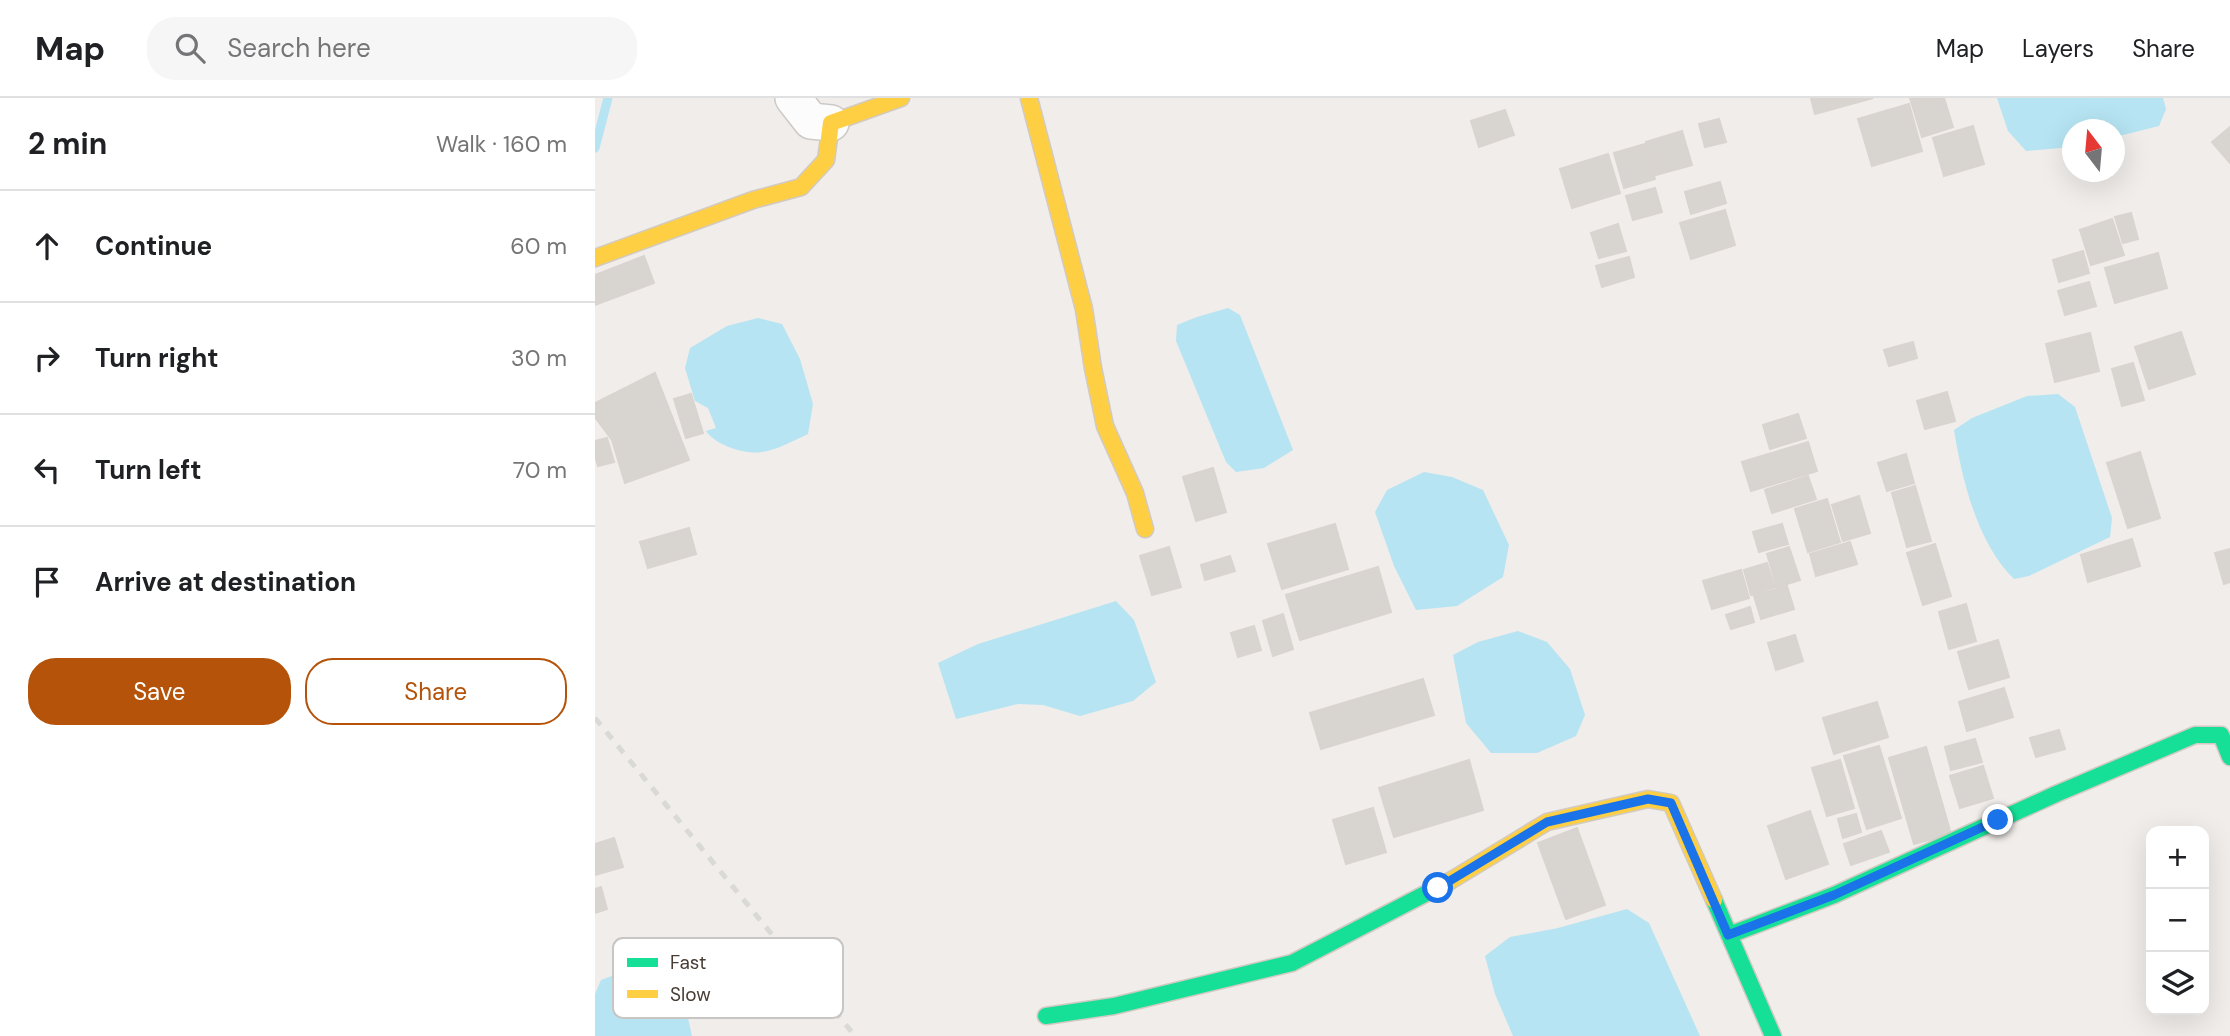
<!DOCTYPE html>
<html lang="en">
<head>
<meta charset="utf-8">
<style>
	body { margin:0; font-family:"DM Sans",sans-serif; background:#f6f6f6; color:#202124 }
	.controls { position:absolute; right:21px; bottom:21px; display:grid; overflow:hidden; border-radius:14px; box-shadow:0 7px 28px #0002 }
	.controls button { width:63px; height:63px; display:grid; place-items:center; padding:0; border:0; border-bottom:2px solid #e0e0e0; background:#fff; color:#202124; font:35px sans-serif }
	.compass { position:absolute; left:1467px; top:21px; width:63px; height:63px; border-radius:50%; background:#fff; box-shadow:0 7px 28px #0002; rotate:344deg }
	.stop { position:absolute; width:21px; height:21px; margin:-16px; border:5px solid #1a73e8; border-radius:50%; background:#fff }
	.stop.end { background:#1a73e8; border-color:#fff; box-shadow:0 2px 7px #0008 }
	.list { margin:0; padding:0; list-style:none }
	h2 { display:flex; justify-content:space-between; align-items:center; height:91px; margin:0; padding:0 28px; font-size:30px }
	h2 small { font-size:23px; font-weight:400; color:#757577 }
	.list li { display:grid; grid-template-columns:46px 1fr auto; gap:21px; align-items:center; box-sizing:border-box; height:112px; padding:0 28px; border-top:2px solid #e0e0e0 }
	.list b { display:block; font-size:26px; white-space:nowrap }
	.list em { font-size:23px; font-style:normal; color:#757577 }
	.actions { display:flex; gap:14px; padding:21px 28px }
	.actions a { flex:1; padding:16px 0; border:2px solid #b45309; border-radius:28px; text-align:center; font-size:24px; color:#b45309 }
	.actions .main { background:#b45309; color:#fff }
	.icon { flex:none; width:38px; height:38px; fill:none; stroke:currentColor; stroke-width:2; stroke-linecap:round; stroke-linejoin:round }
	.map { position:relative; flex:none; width:1635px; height:938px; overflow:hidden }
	header { display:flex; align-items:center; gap:42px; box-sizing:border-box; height:98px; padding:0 35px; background:#fff; border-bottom:2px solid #e0e0e0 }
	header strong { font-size:33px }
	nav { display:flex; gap:38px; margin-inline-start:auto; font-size:24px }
	.search { width:490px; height:63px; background:#f6f6f6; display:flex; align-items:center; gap:18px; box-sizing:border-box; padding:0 24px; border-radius:28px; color:#757577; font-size:26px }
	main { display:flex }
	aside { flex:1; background:#fff }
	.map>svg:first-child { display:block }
	.water { fill:#b6e4f2 }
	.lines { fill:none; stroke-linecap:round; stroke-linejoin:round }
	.stream { stroke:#b6e4f2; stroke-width:9 }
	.building { fill:#d8d4d0; stroke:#d9d4cf; stroke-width:2 }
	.street-casing { stroke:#cdc9c6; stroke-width:38 }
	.fast-casing { stroke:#d2cac1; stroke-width:19 }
	.slow-casing { stroke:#d2cac1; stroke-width:19 }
	.street { stroke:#fdfcfc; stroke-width:35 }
	.fast { stroke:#16e098; stroke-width:16 }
	.slow { stroke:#ffcf43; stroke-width:16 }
	.rail { stroke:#d9d9d8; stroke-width:5; stroke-dasharray:9 9; stroke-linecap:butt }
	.route { stroke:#1a73e8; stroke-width:9 }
	.key { fill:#fff; stroke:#c8c5c2; stroke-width:2 }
	.key-label { font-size:19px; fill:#473d34 }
</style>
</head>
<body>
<header>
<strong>Map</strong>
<div class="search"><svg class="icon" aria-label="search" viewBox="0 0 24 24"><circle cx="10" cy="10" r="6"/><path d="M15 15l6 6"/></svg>Search here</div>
<nav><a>Map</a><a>Layers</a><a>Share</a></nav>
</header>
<main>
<aside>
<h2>2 min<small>Walk · 160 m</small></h2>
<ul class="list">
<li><svg class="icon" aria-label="ahead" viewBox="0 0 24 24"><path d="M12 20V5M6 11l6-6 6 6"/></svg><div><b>Continue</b></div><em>60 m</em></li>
<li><svg class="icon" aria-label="right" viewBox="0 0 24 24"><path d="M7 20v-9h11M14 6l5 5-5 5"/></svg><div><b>Turn right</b></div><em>30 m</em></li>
<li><svg class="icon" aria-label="left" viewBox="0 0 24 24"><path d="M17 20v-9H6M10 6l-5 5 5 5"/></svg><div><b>Turn left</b></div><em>70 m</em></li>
<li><svg class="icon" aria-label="arrive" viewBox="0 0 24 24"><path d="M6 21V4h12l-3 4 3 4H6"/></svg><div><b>Arrive at destination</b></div></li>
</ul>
<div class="actions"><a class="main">Save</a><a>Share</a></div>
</aside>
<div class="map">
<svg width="1635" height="938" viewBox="0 0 1635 938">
	<rect width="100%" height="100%" fill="#f0edea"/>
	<path class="water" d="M1402 0H1568L1571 11 1564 28 1520 39V32H1478L1477 49 1431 53 1413 33Z
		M633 210 645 217 698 352 669 370 641 374 631 364 581 243 582 227 602 219Z
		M163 220 187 226 205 261 218 306 213 336C200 342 180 353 166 354 151 357 120 347 111 333L121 330 113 310 100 303 90 270 95 250 132 228Z
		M1463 296 1480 309 1517 420 1515 439 1434 478 1419 481C1382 445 1367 381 1359 332L1377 320 1432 298Z
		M829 374 857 379 888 392 914 447 908 479 862 508 821 512 799 468 780 414 792 392Z
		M521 503 539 522 561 584 538 603 485 618 448 607 423 606 361 621 343 565 383 546Z
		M923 533 952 544 975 571 990 617 981 638 942 655H896L871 625 858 557 883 544Z
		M1032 811 1054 825 1105 938H918L900 896 890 858 915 839 963 830Z
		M65 869 91 911 97 938H0V896L6 882 38 870Z"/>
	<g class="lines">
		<path class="stream" d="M0 50 13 0"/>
	</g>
	<path class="building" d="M1216 0H1278L1220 16Z
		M1315 0H1349L1358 29 1327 39Z
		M1314 6 1327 53 1277 68 1263 21Z
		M910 12 919 37 884 49 876 23Z
		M1124 21 1131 44 1110 49 1104 26Z
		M1378 28 1389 66 1349 78 1338 40Z
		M1635 29V65L1617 44Z
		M1087 33 1097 67 1061 77 1051 44Z
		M1050 46 1060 81 1029 90 1019 55Z
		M1013 56 1025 95 977 110 965 71Z
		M1125 84 1131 105 1096 116 1090 94Z
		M1060 90 1067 114 1038 122 1031 98Z
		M1130 112 1140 147 1096 161 1085 125Z
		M1536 115 1543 141 1528 145 1520 119Z
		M1517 121 1529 157 1496 167 1485 132Z
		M1023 126 1031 153 1004 160 996 135Z
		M1488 153 1494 175 1464 184 1458 162Z
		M1563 155 1572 190 1520 205 1510 170Z
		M49 158 59 185 0 207V177Z
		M1034 159 1039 179 1007 189 1001 168Z
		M1494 184 1501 208 1470 217 1463 193Z
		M1586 234 1600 276 1554 291 1540 249Z
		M1495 235 1504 273 1460 284 1451 246Z
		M1318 244 1322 260 1294 268 1289 252Z
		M1538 265 1549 302 1527 308 1517 271Z
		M60 275 94 362 30 385 17 342 0 319V305Z
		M1352 294 1360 323 1330 331 1322 303Z
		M96 296 108 335 91 340 79 301Z
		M1203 316 1211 340 1175 351 1168 327Z
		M12 340 19 364 3 368 0 358V343Z
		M1213 344 1222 373 1156 393 1147 364Z
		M1545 354 1565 420 1533 430 1512 365Z
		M1311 356 1319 385 1292 393 1283 365Z
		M618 370 631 414 601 423 588 379Z
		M1213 378 1221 401 1177 415 1170 392Z
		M1320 388 1336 443 1312 449 1297 395Z
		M1264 398 1275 435 1248 443 1237 407Z
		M1232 401 1245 444 1213 454 1200 411Z
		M740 426 753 471 687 491 673 446Z
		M1187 426 1193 446 1164 454 1158 434Z
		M94 430 101 456 53 470 45 444Z
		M1537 441 1545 468 1493 484 1486 457Z
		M1255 444 1262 466 1221 478 1215 456Z
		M1340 446 1356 498 1328 507 1312 455Z
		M574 449 586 489 557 497 545 458Z
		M1194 449 1205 482 1182 489 1172 456Z
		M1635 451V484L1629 486 1620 455Z
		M635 458 640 473 610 482 606 467Z
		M1172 465 1180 489 1156 497 1149 472Z
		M783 469 796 514 705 542 691 497Z
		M1146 472 1154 500 1117 511 1108 483Z
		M1192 488 1199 511 1166 521 1159 498Z
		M1371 506 1381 543 1354 551 1344 514Z
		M1155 509 1159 524 1136 531 1131 517Z
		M688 516 698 551 678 558 668 523Z
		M659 528 666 552 643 559 636 535Z
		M1200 537 1208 563 1181 572 1173 545Z
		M1403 542 1414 579 1374 591 1363 554Z
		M828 581 839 617 726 651 715 615Z
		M1409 590 1418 619 1372 633 1364 604Z
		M1282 604 1293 639 1239 656 1228 620Z
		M1464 632 1470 651 1441 659 1435 640Z
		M1380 641 1387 664 1356 672 1350 649Z
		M1284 648 1306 720 1272 731 1249 658Z
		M1331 649 1356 736 1319 746 1294 660Z
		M874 662 888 712 799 739 784 690Z
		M1245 662 1259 710 1232 718 1217 670Z
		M1388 668 1398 700 1365 710 1355 678Z
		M778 710 791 754 751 766 738 722Z
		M1215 713 1233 766 1191 781 1173 728Z
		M1261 716 1266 734 1248 740 1243 721Z
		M982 730 1010 807 971 821 943 745Z
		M1286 733 1294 754 1256 767 1249 746Z
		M19 740 28 769 0 777V746Z
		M6 789 12 811 0 815V791Z"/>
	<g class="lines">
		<defs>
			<path id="street" d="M198 0 216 23 236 25"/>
			<path id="fast" d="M1119 802 1178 938
				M1134 837 1239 797 1461 696 1600 637H1626L1635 659
				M451 918 519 908 697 865 855 783"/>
			<path id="slow" d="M434 0 489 211 498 270 510 328 540 395 550 431
				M0 160 158 102 206 89 231 62 236 25 306 0
				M855 783 952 724 1053 701 1076 705 1119 802"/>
		</defs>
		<use href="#street" class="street-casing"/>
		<use href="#fast" class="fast-casing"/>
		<use href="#slow" class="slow-casing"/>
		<use href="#street" class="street"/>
		<use href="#fast" class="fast"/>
		<use href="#slow" class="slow"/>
		<path class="rail" d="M0 620 260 938"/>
	</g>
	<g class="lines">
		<path class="route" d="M843 790 952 724 1053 701 1076 705 1133 837 1239 797 1403 722"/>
	</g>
	<rect x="18" y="840" width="230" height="80" rx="10" class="key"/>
	<rect x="32" y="860" width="31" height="9" fill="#16e098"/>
	<rect x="32" y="892" width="31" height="8" fill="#ffcf43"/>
	<g class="key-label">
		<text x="75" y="871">Fast</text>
		<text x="75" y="903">Slow</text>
	</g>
</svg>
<div class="controls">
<button>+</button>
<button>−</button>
<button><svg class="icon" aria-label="layers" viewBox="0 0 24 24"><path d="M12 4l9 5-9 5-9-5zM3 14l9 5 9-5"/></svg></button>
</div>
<svg class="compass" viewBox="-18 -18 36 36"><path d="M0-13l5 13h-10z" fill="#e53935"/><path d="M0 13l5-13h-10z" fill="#757577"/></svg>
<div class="stop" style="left:843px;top:790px"></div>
<div class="stop end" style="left:1403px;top:722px"></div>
</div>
</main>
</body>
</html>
